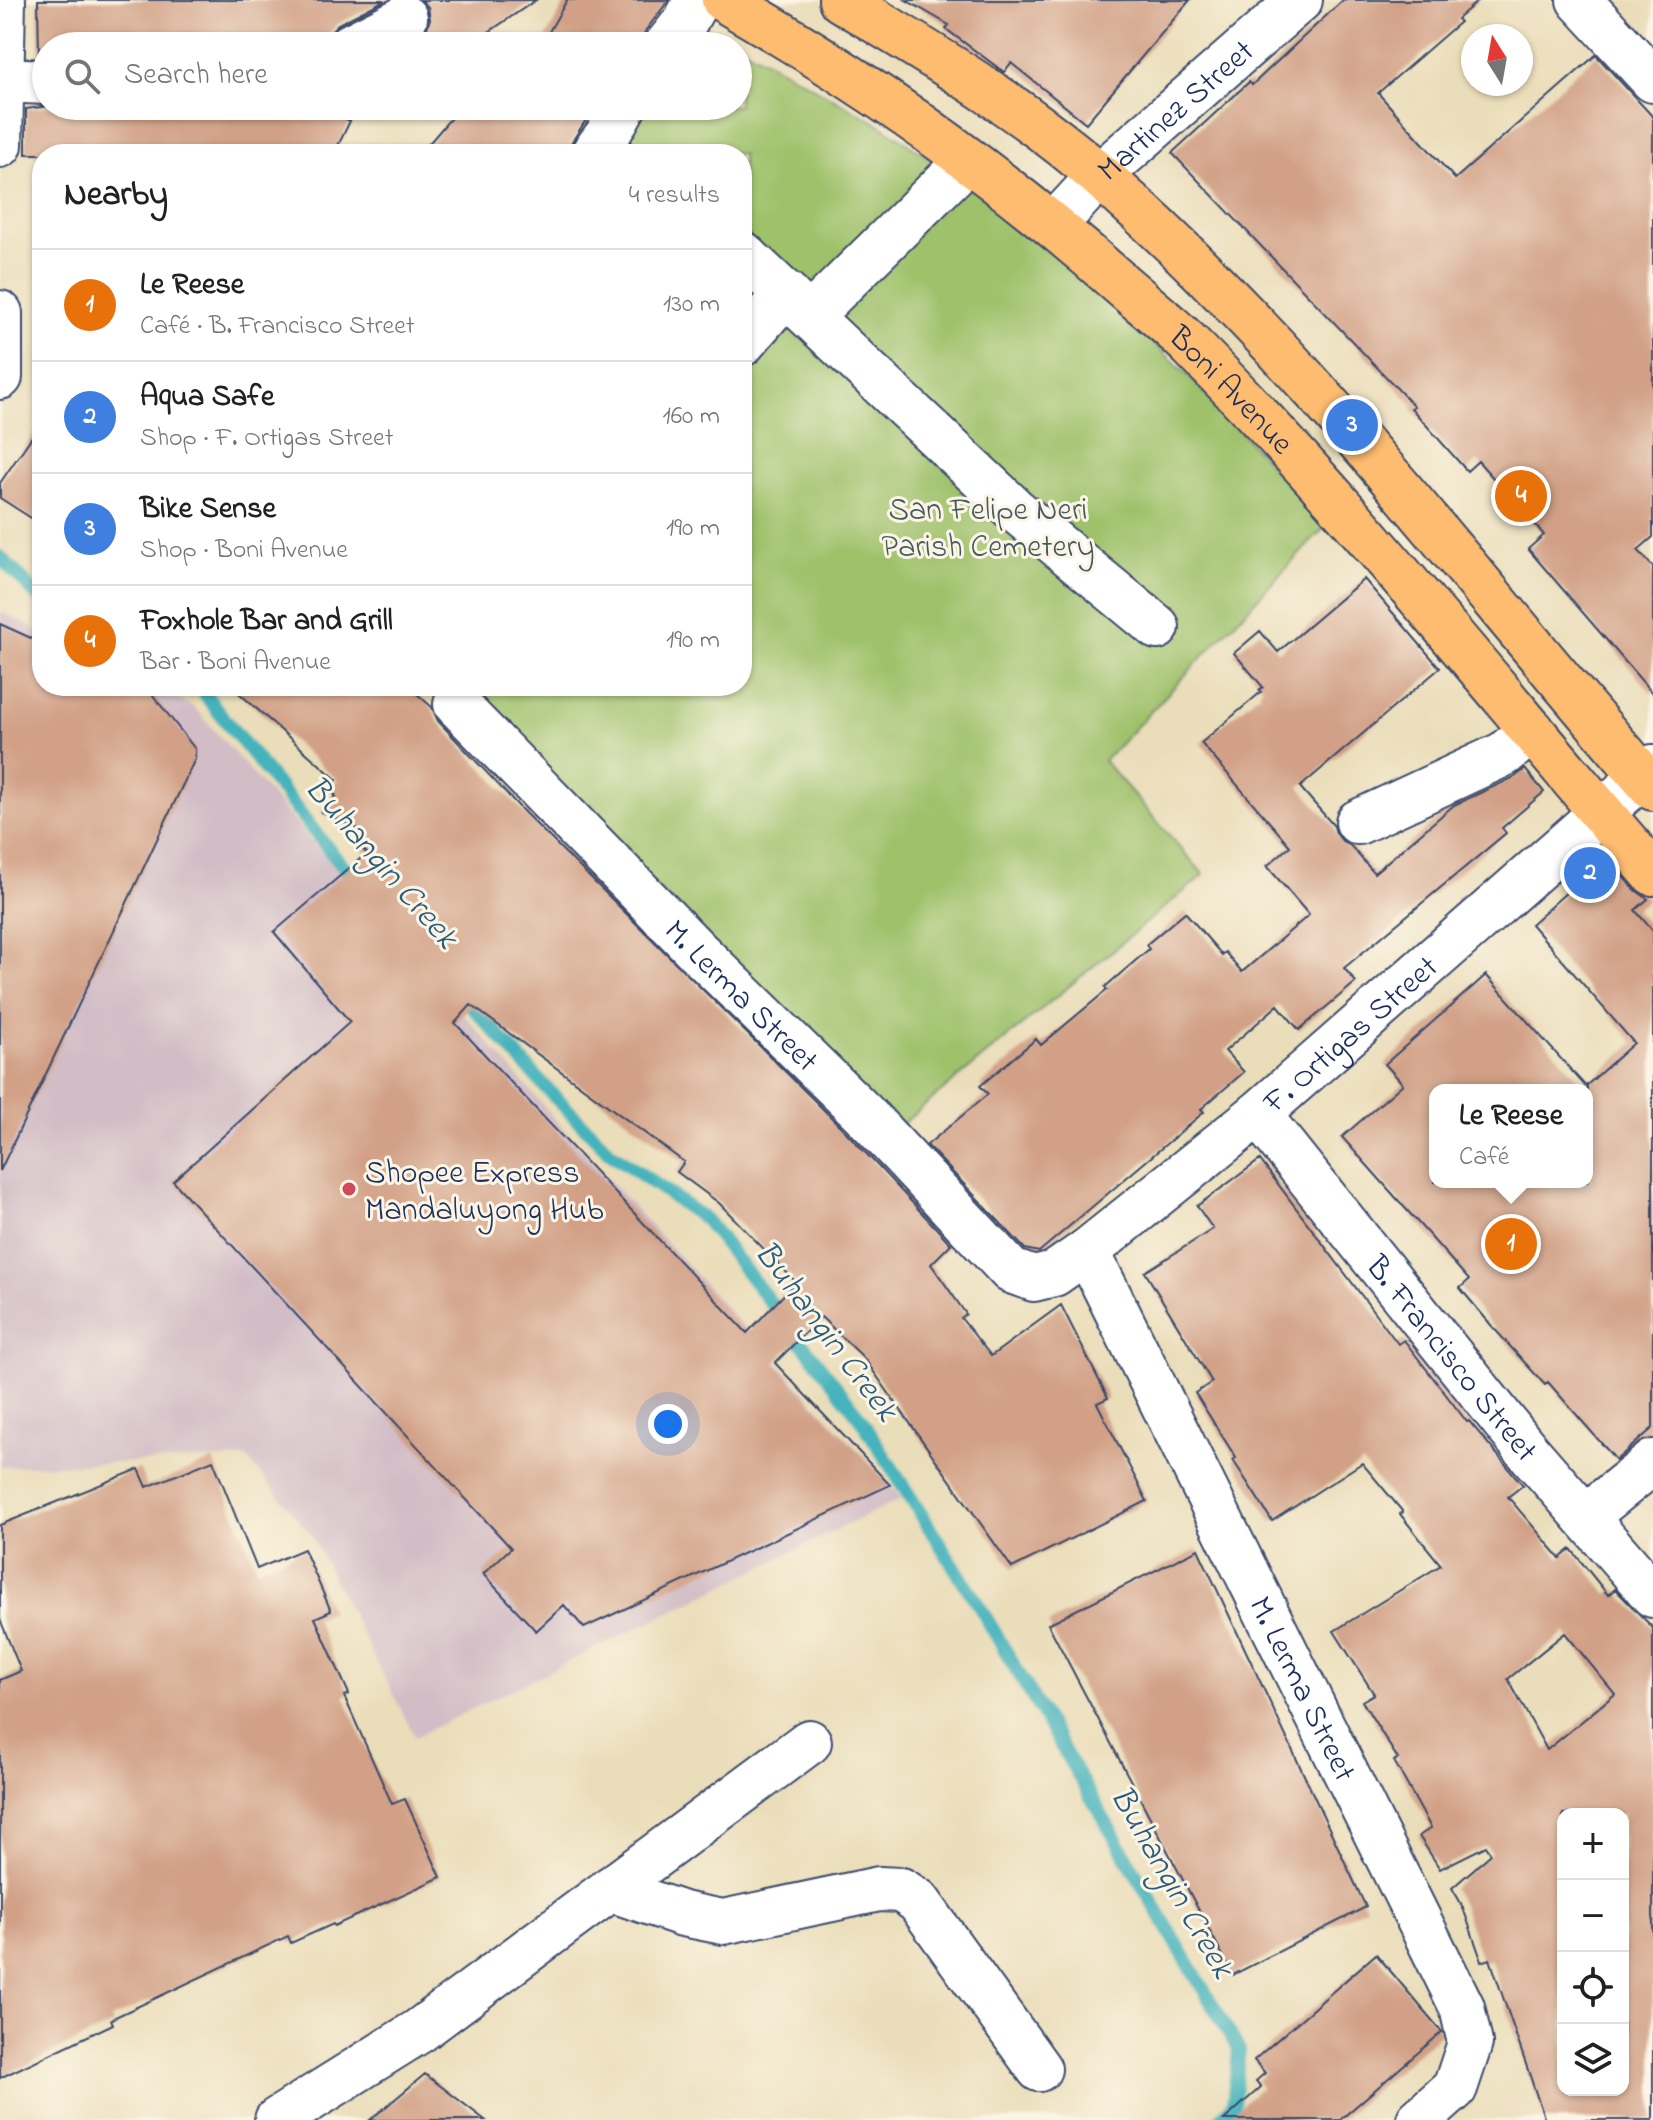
<!DOCTYPE html>
<html lang="en">
<head>
<meta charset="utf-8">
<style>
	body { margin:0; font-family:"Indie Flower",sans-serif; background:#f6f6f6; color:#202124 }
	.controls { position:absolute; right:24px; bottom:24px; display:grid; overflow:hidden; border-radius:16px; box-shadow:0 2px 6px #0004 }
	.controls button { width:72px; height:72px; display:grid; place-items:center; padding:0; border:0; border-bottom:2px solid #e0e0e0; background:#fff; color:#202124; font:40px sans-serif }
	.compass { position:absolute; left:1461px; top:24px; width:72px; height:72px; border-radius:50%; background:#fff; box-shadow:0 2px 6px #0004; rotate:349deg }
	.you { position:absolute; left:668px; top:1424px; width:28px; height:28px; margin:-20px; border:6px solid #fff; border-radius:50%; background:#1a73e8; box-shadow:0 0 0 12px #1a73e833 }
	.badge { display:grid; place-items:center; width:52px; height:52px; border-radius:50%; background:#d1495b; color:#fff; font-size:26px; font-weight:700 }
	.pin { position:absolute; translate:-50% -50%; border:4px solid #fff; box-shadow:0 2px 8px #0006 }
	.popup { position:absolute; left:1429px; top:1084px; width:164px; height:104px; box-sizing:border-box; display:grid; place-content:center; border-radius:16px; background:#fff; filter:drop-shadow(0 2px 6px #0005); font-size:26px; white-space:nowrap; color:#757577 }
	.popup b { font-size:30px; color:#202124 }
	.popup::after { content:''; position:absolute; left:50%; top:100%; margin-left:-16px; border:16px solid transparent; border-top-color:#fff }
	.list { margin:0; padding:0; list-style:none }
	h2 { display:flex; justify-content:space-between; align-items:center; height:104px; margin:0; padding:0 32px; font-size:34px }
	h2 small { font-size:26px; font-weight:400; color:#757577 }
	.list li { display:grid; grid-template-columns:52px 1fr auto; gap:24px; align-items:center; box-sizing:border-box; height:112px; padding:0 32px; border-top:2px solid #e0e0e0 }
	.list b { display:block; font-size:30px; white-space:nowrap }
	.list p { margin:0; font-size:26px; white-space:nowrap; color:#757577 }
	.list em { font-size:26px; font-style:normal; color:#757577 }
	.icon { flex:none; width:44px; height:44px; fill:none; stroke:currentColor; stroke-width:2; stroke-linecap:round; stroke-linejoin:round }
	.map { position:relative; flex:none; width:1653px; height:2120px; overflow:hidden }
	.search { position:absolute; background:#fff; box-shadow:0 2px 6px #0004; left:32px; top:32px; width:720px; height:88px; display:flex; align-items:center; gap:20px; box-sizing:border-box; padding:0 28px; border-radius:44px; color:#757577; font-size:30px }
	.panel { position:absolute; background:#fff; box-shadow:0 2px 6px #0004; left:32px; top:144px; width:720px; height:552px; border-radius:32px }
	.map>svg:first-child { display:block }
	.industrial { fill:#d2bdc6 }
	.green { fill:#9ec16b; stroke:#5c7864; stroke-width:2 }
	.lines { fill:none; stroke-linecap:round; stroke-linejoin:round }
	.stream { stroke:#44b3bc; stroke-width:14 }
	.building { fill:#d1a086; fill-rule:evenodd }
	.minor-casing { stroke:#3a496c; stroke-width:48 }
	.major-casing { stroke:#3a496c; stroke-width:48 }
	.minor { stroke:#fff; stroke-width:44 }
	.major { stroke:#fdbc70; stroke-width:44 }
	.poi-dot { fill:#d1495b; stroke:#fcf5e5; stroke-width:3 }
	.labels { text-anchor:middle; stroke-width:6; stroke-linejoin:round; paint-order:stroke }
	.street-label { font-size:32px; fill:#1b2f5e; stroke:#fcf5e5 }
	.park-label { font-size:32px; fill:#425b62; stroke:#fcf5e5 }
	.poi-label { font-size:32px; fill:#1b2f5e; stroke:#fcf5e5; text-anchor:start }
	.water-label { font-size:34px; font-style:italic; fill:#295d7f; stroke:#fcf5e5 }
</style>
</head>
<body>
<div class="map">
<svg width="1653" height="2120" viewBox="0 0 1653 2120">
	<rect width="100%" height="100%" fill="#fcf5e5"/>
	<filter id="ink" filterUnits="userSpaceOnUse"><feTurbulence type="fractalNoise" baseFrequency=".0125" numOctaves="2"/><feDisplacementMap in="SourceGraphic" scale="16" xChannelSelector="R" yChannelSelector="G"/><feConvolveMatrix kernelMatrix="1 2 1 2 8 2 1 2 1" color-interpolation-filters="sRGB"/></filter>
	<filter id="wash" filterUnits="userSpaceOnUse"><feTurbulence type="fractalNoise" baseFrequency=".006" numOctaves="4" result="noise"/><feDisplacementMap in="SourceGraphic" scale="32" xChannelSelector="R" yChannelSelector="G"/><feGaussianBlur stdDeviation="1.8" result="paint"/><feColorMatrix in="noise" values="0 0 0 0 0 0 0 0 0 0 0 0 0 0 0 0 0 1.4 0 .05"/><feComposite in="paint" operator="in"/></filter>
	<g filter="url(#wash)">
		<rect width="100%" height="100%" fill="#eaddb9"/>
		<path class="industrial" d="M0 611 42 632V686H151L194 707 607 1178 902 1498 415 1737 310 1533 247 1458 0 1467Z"/>
		<path class="green" d="M671 7 882 126 953 174 1051 247 1192 379 1326 526 1104 761 1204 875 895 1130 461 686H742V154H601L604 106H738V46H645Z"/>
		<g class="lines">
			<path class="stream" d="M0 557 42 600
				M198 686 334 856 360 884
				M458 991 552 1094 611 1153 706 1220 859 1416 981 1609 1239 2050 1233 2104 1220 2120"/>
		</g>
		<g id="blocks">
			<path class="building" d="M38 0H385L338 24 329 33 325 46H46V57H39Z
				M421 0H536L468 46H405L426 31 430 19 428 7Z
				M567 0H669L646 30 640 46H541Z
				M906 0H1190L1086 123 1011 63 1004 72 946 29 949 25Z
				M1343 0H1479L1457 19 1460 22 1378 93 1455 179 1596 55 1653 117V537L1638 550 1653 567V694L1528 549 1544 535 1478 461 1467 471 1411 408 1414 406 1172 153 1249 82 1252 85Z
				M50 106H321L350 121 334 154 181 151H131V154H26V109Z
				M461 106H595L564 154H420Z
				M42 422V525L0 498V483Z
				M1364 579 1440 668 1300 787 1334 826 1336 833 1343 842 1350 845 1374 873 1454 805 1515 777 1525 769 1544 792 1502 828 1506 833 1344 968 1356 982 1299 1030 1278 1005 1225 1051 1244 1072 1201 1109 1204 1112 1039 1252 1025 1249 927 1145 988 1094 980 1086 1036 1039 1041 1045 1107 990 1105 987 1149 949 1146 945 1185 912 1222 955 1225 952 1242 972 1309 915 1267 866 1290 846 1201 743 1261 692 1259 690 1263 687 1234 653 1260 631 1278 652Z
				M0 624 42 643V686H137L152 694 195 749V759L0 1171Z
				M231 686H408L432 707 438 721 525 813 846 1132 951 1244 931 1264 966 1314 961 1318 991 1356 1061 1305 1108 1398 1097 1403 1147 1501 1012 1568 864 1358 821 1317 775 1363 890 1485 584 1628 564 1605 536 1631 483 1574 511 1548 173 1181 350 1022 274 932 367 853 358 846 361 830 321 812 336 796 330 790 337 780ZM471 1005 684 1162 677 1172 719 1203 796 1282 747 1333 455 1023Z
				M1606 857 1634 889 1648 899 1635 910 1653 931V1428L1616 1460 1548 1382 1545 1385 1491 1325 1460 1288 1469 1280 1342 1137 1403 1084 1385 1064 1486 975 1587 1088V1085L1634 1043 1531 924ZM1435 1090H1587V1182H1435Z
				M1260 1160 1398 1344 1404 1340 1467 1422 1469 1421 1523 1485 1508 1497 1560 1558 1571 1549 1608 1595 1615 1589 1653 1628V2120H1545L1490 1959 1482 1962 1462 1905 1452 1888 1491 1854 1486 1846 1440 1869 1419 1836 1431 1828 1394 1761 1398 1759 1362 1701 1374 1694 1334 1631 1441 1565 1400 1514 1403 1512 1362 1463 1272 1521 1233 1460 1236 1458 1195 1393 1212 1382 1145 1272 1213 1229 1197 1206ZM1565 1633 1615 1694 1547 1750 1508 1679ZM1563 1814H1623V2090H1563Z
				M213 1460 257 1569 304 1549 331 1611 315 1618 349 1694 344 1696 392 1804 405 1799 441 1877 334 1926 333 1924 291 1943 288 1936 111 2019 113 2024 0 2078V1680L21 1671 0 1619V1525L139 1469 147 1487Z
				M1198 1549 1366 1907 1233 1975 1048 1624Z
				M1376 1954 1442 2032 1340 2120H1224L1261 2087 1256 2081 1265 2073 1254 2060Z
				M425 2074 485 2120H370Z"/>
		</g>
	</g>
	<g filter="url(#ink)">
		<use href="#blocks" fill-opacity="0" stroke="#3a496c" stroke-width="2"/>
		<g class="lines">
			<defs>
				<g id="minor">
					<path d="M1579 0 1653 80"/>
					<path d="M350 46 405 18"/>
					<path d="M666 46 685 22 697 0"/>
					<path d="M2 80 46 82"/>
					<path d="M0 145 3 0"/>
					<path d="M593 154 610 131 624 106"/>
					<path id="s1" d="M1055 224 1100 175 1300 0"/>
					<path d="M742 253 1015 510 1157 627"/>
					<path d="M0 313V377"/>
					<path d="M810 316 968 160"/>
					<path d="M742 344 786 293"/>
					<path id="s2" d="M456 704 699 953 864 1114 1011 1271 1034 1279 1054 1274 1087 1251 1258 1114 1653 767"/>
					<path d="M1358 822 1504 754 1532 730"/>
					<path id="s3" d="M1258 1114 1525 1448 1653 1595"/>
					<path id="s4" d="M1087 1251 1462 2007 1470 2043 1455 2088 1419 2120"/>
					<path d="M1585 1517 1653 1462"/>
					<path d="M610 1889 683 1914 723 1922 879 1889 901 1890 918 1901 1039 2069"/>
					<path d="M277 2120 419 2031 809 1742"/>
				</g>
				<g id="major">
					<path id="s5" d="M724 0C865 81 1000 176 1122 285 1146 306 1172 326 1194 349 1358 514 1501 698 1653 873"/>
					<path d="M841 0C930 54 1022 107 1101 177 1309 358 1472 582 1653 788"/>
				</g>
			</defs>
			<use href="#minor" class="minor-casing"/>
			<use href="#major" class="major-casing"/>
			<use href="#minor" class="minor"/>
			<use href="#major" class="major"/>
		</g>
	</g>
	<circle class="poi-dot" cx="349" cy="1189" r="8"/>
	<g class="labels">
		<g class="street-label">
			<text dy="11" stroke="none"><textPath href="#s1" startOffset="166">Martinez Street</textPath></text>
			<text dy="11" stroke="none"><textPath href="#s5" startOffset="642">Boni Avenue</textPath></text>
			<text dy="11" stroke="none"><textPath href="#s2" startOffset="408">M. Lerma Street</textPath></text>
			<text dy="11" stroke="none"><textPath href="#s2" startOffset="1220">F. Ortigas Street</textPath></text>
			<text dy="11" stroke="none"><textPath href="#s3" startOffset="312">B. Francisco Street</textPath></text>
			<text dy="11" stroke="none"><textPath href="#s4" startOffset="488">M. Lerma Street</textPath></text>
		</g>
		<g class="park-label">
			<text x="988" y="519">San Felipe Neri<tspan x="988" dy="37">Parish Cemetery</tspan></text>
		</g>
		<g class="poi-label">
			<text x="365" y="1182">Shopee Express<tspan x="365" dy="37">Mandaluyong Hub</tspan></text>
		</g>
		<g class="water-label">
			<text transform="translate(383 861) rotate(49)" y="12">Buhangin Creek</text>
			<text transform="translate(828 1330) rotate(53)" y="12">Buhangin Creek</text>
			<text transform="translate(1174 1881) rotate(60)" y="12">Buhangin Creek</text>
		</g>
	</g>
</svg>
<div class="controls">
<button>+</button>
<button>−</button>
<button><svg class="icon" aria-label="locate" viewBox="0 0 24 24"><circle cx="12" cy="12" r="6"/><path d="M12 2v4M12 18v4M2 12h4M18 12h4"/></svg></button>
<button><svg class="icon" aria-label="layers" viewBox="0 0 24 24"><path d="M12 4l9 5-9 5-9-5zM3 14l9 5 9-5"/></svg></button>
</div>
<svg class="compass" viewBox="-18 -18 36 36"><path d="M0-13l5 13h-10z" fill="#e53935"/><path d="M0 13l5-13h-10z" fill="#757577"/></svg>
<div class="you"></div>
<div class="pin badge" style="left:1511px;top:1244px;background:#e8710a">1</div>
<div class="popup"><b>Le Reese</b>Café</div>
<div class="pin badge" style="left:1590px;top:873px;background:#3f7fe0">2</div>
<div class="pin badge" style="left:1352px;top:425px;background:#3f7fe0">3</div>
<div class="pin badge" style="left:1521px;top:496px;background:#e8710a">4</div>
<div class="search"><svg class="icon" aria-label="search" viewBox="0 0 24 24"><circle cx="10" cy="10" r="6"/><path d="M15 15l6 6"/></svg>Search here</div>
<section class="panel">
<h2>Nearby<small>4 results</small></h2>
<ul class="list">
<li><span class="badge" style="background:#e8710a">1</span><div><b>Le Reese</b><p>Café · B. Francisco Street</p></div><em>130 m</em></li>
<li><span class="badge" style="background:#3f7fe0">2</span><div><b>Aqua Safe</b><p>Shop · F. Ortigas Street</p></div><em>160 m</em></li>
<li><span class="badge" style="background:#3f7fe0">3</span><div><b>Bike Sense</b><p>Shop · Boni Avenue</p></div><em>190 m</em></li>
<li><span class="badge" style="background:#e8710a">4</span><div><b>Foxhole Bar and Grill</b><p>Bar · Boni Avenue</p></div><em>190 m</em></li>
</ul>
</section>
</div>
</body>
</html>
